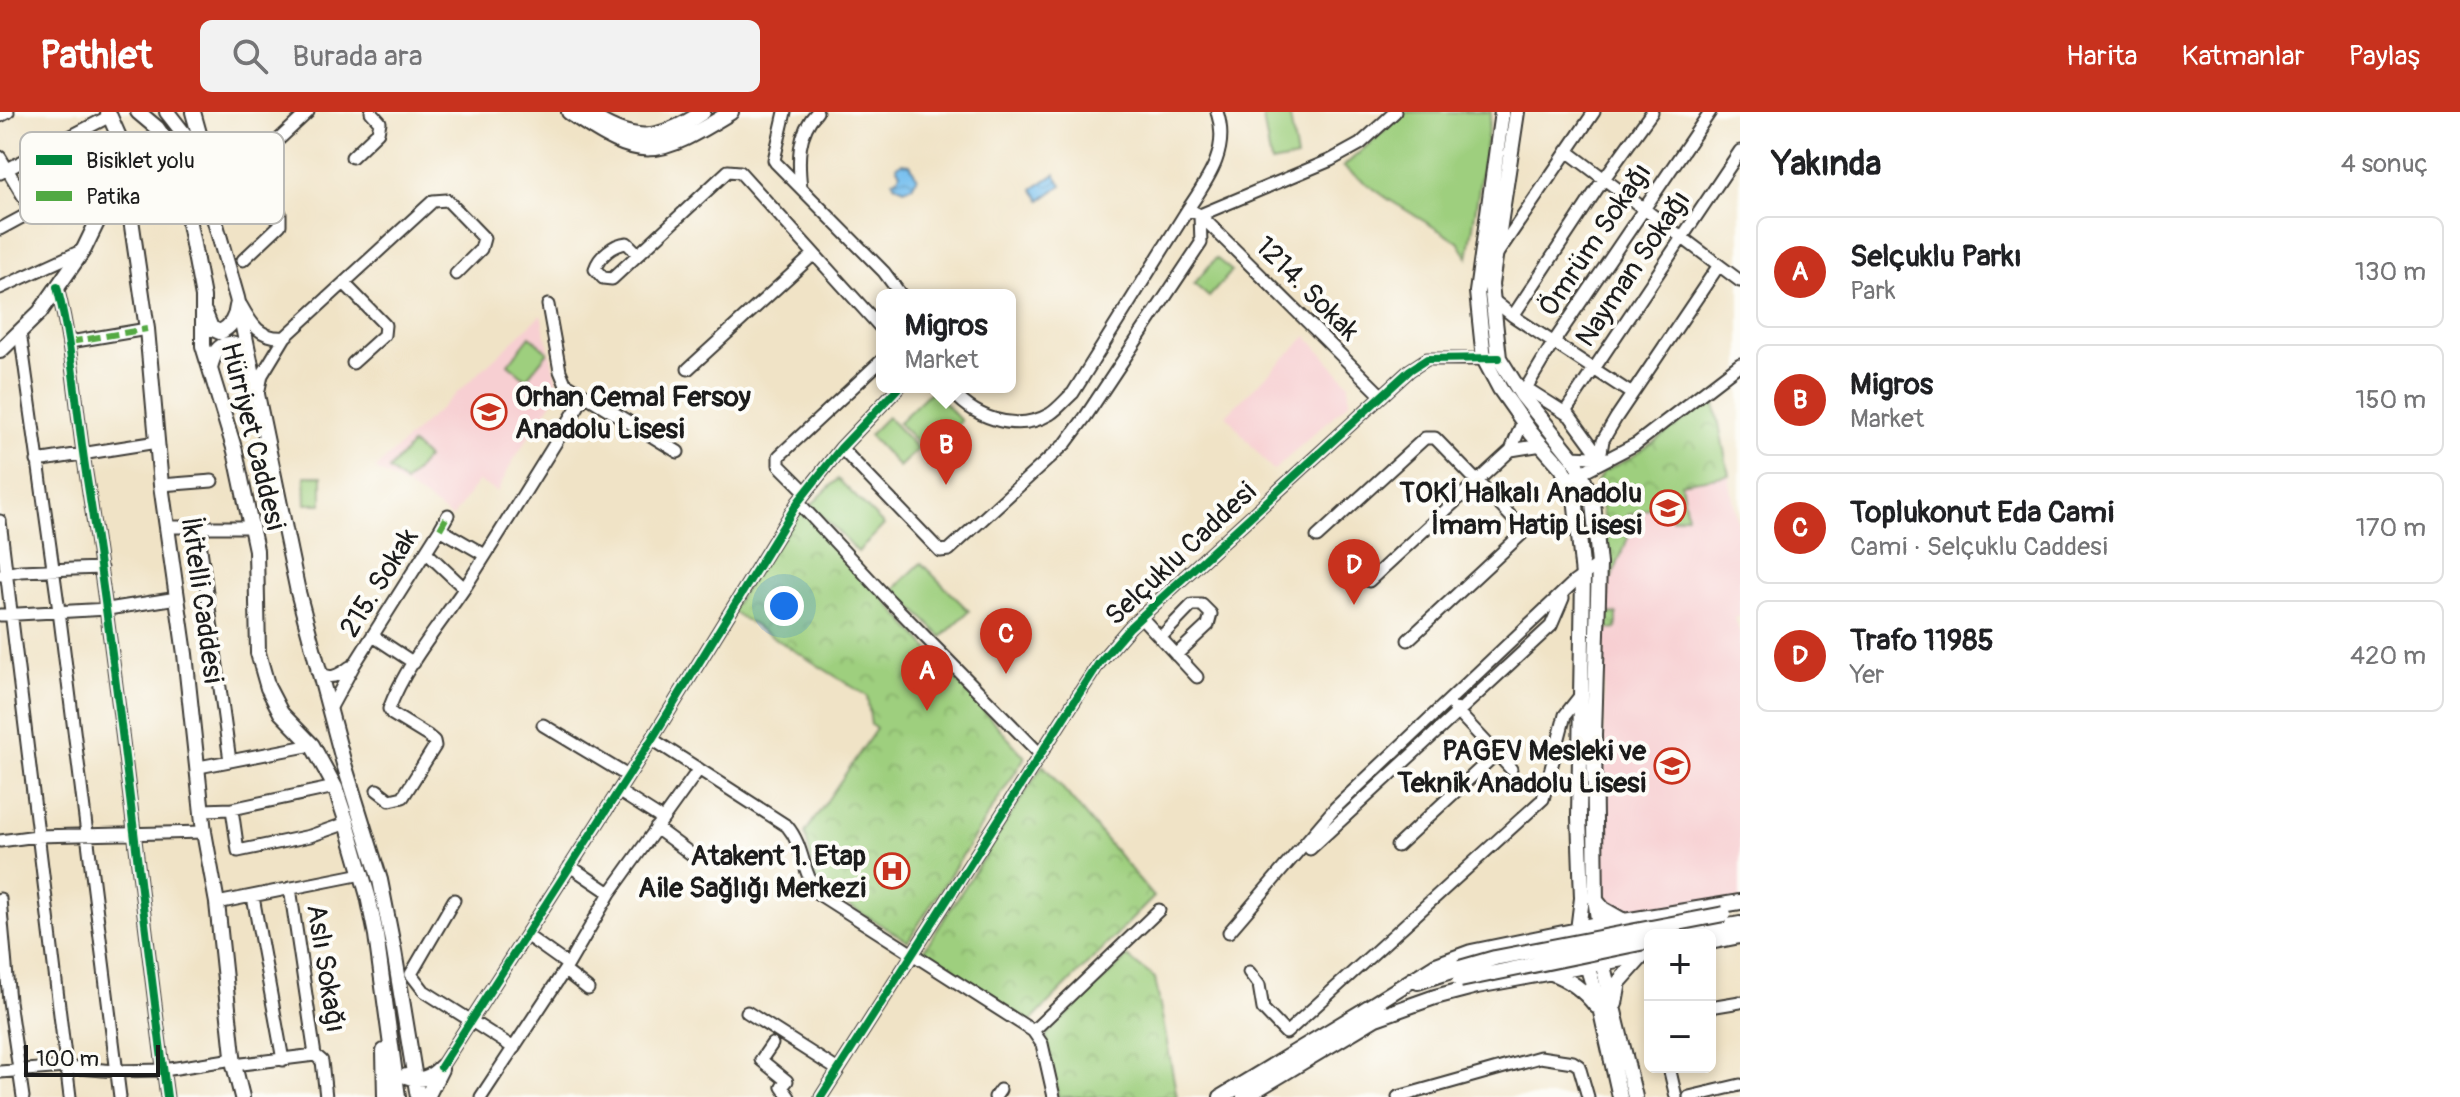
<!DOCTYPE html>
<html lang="tr">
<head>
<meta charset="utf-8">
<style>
	body { margin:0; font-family:Pangolin,sans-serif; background:#f2f2f2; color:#202124 }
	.controls { position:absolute; right:24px; bottom:24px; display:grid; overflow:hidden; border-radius:12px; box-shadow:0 4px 12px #0003 }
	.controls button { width:72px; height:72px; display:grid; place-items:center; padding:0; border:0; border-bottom:2px solid #e0e0e0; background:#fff; color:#202124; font:40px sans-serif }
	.scale { position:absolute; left:24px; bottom:20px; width:136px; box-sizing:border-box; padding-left:8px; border:4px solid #1c1c1c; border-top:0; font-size:22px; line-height:28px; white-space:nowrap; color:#1c1c1c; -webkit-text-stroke:6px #fdfcf7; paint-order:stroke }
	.you { position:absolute; left:784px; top:494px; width:28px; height:28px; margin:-20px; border:6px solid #fff; border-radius:50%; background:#1a73e8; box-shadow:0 0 0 12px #1a73e833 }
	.badge { display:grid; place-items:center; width:52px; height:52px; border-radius:50%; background:#c8321e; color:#fff; font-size:26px; font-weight:700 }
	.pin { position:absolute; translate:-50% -66px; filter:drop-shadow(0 2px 4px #0008) }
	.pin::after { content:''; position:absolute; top:42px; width:28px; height:24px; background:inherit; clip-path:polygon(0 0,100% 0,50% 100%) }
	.popup { position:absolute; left:876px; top:177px; width:140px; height:104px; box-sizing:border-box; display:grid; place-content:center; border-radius:12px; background:#fff; filter:drop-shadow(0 2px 6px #0005); font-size:26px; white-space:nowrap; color:#757577 }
	.popup b { font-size:30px; color:#202124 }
	.popup::after { content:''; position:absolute; left:50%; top:100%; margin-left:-16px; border:16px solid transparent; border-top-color:#fff }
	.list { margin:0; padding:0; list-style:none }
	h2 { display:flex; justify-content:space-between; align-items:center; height:104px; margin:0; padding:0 32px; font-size:34px }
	h2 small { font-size:26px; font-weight:400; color:#757577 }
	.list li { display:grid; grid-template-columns:52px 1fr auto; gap:24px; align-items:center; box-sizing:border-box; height:112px; margin:0 16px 16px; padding:0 16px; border:2px solid #e0e0e0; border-radius:12px }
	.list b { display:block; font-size:30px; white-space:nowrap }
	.list p { margin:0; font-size:26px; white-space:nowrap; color:#757577 }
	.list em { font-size:26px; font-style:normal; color:#757577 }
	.icon { flex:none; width:44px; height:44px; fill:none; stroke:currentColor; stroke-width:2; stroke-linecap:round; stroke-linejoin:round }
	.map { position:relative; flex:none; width:1740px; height:985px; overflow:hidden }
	header { display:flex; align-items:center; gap:48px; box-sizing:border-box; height:112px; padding:0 40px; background:#c8321e; color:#fff }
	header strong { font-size:38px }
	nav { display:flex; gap:44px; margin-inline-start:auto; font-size:28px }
	.search { width:560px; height:72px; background:#f2f2f2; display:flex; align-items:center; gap:20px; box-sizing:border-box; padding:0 28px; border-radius:12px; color:#757577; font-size:30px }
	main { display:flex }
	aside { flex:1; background:#fff }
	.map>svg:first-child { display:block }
	.built { fill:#f7cfd2 }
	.grass { fill:#9ecf7e; stroke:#5d764d; stroke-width:2 }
	.park { fill:url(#park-crowns); stroke:#5d764d; stroke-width:2 }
	.water { fill:url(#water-waves); stroke:#496e86; stroke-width:2 }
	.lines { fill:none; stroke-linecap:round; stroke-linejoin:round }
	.minor-casing { stroke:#3c3a36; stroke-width:15 }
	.major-casing { stroke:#3c3a36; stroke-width:18 }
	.minor { stroke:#fff; stroke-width:11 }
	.major { stroke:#fff; stroke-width:14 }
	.major-bridge-casing { stroke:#3c3a36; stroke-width:18; stroke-linecap:butt }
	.major-bridge { stroke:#fff; stroke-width:14 }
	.quiet { stroke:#52a943; stroke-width:6; stroke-dasharray:12 6; stroke-linecap:butt }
	.cycleway-casing { stroke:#fdfcf7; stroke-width:13 }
	.cycleway { stroke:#00873e; stroke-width:8 }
	.labels { text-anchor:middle; stroke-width:8; stroke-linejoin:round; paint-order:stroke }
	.street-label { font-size:28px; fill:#1c1c1c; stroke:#fdfcf7 }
	.poi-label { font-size:28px; font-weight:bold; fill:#1c1c1c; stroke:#fdfcf7; text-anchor:end }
	.key { fill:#fdfcf7; stroke:#bab9b5; stroke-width:2 }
	.key-label { font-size:22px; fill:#1c1c1c }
</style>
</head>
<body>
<header>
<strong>Pathlet</strong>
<div class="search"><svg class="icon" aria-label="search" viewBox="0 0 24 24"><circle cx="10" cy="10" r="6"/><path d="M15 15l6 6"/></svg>Burada ara</div>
<nav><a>Harita</a><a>Katmanlar</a><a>Paylaş</a></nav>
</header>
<main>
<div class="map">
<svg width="1740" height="985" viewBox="0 0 1740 985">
	<defs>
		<pattern id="park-crowns" width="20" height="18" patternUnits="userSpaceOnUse" patternTransform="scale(2)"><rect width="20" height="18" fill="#9ecf7e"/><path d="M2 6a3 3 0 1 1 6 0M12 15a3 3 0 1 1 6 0" fill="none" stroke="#88b16c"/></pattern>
		<pattern id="water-waves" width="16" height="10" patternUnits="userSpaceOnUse" patternTransform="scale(2)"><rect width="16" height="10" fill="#76bfef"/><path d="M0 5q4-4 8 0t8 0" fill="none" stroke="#66a4cc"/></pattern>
	</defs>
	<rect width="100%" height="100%" fill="#fdfcf7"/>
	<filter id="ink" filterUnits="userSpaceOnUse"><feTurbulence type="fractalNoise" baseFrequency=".0125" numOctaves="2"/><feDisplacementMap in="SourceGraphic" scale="16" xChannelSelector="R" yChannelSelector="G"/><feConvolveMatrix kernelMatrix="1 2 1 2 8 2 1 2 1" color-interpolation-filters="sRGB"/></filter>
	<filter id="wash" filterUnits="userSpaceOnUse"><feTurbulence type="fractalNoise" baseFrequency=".006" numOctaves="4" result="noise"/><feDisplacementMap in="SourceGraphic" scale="32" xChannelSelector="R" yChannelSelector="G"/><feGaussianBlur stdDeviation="1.8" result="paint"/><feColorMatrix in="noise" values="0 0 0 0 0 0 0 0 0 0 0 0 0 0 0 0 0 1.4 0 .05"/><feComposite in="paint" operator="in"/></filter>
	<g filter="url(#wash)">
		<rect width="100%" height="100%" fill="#f0e3c6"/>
		<path class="built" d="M541 203 559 279 513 349 497 380 478 369 452 406 422 384 375 357Z
			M1307 224 1349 272V290L1273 359 1226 303Z
			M1714 287 1740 422V504L1735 506 1740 522V790L1624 809 1613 796 1604 779V463L1607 422 1596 371 1603 360 1632 345Z"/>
		<path class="grass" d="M1262 0H1289L1297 46 1271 51Z
			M1405 0H1491L1468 146 1458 130 1388 87 1343 55Z
			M1216 146 1232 159 1209 185 1194 172Z
			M530 224 548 240 526 267 508 252Z
			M932 278 961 309 928 341 898 311Z
			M887 305 918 337 899 355 869 323Z
			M412 332 427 346 405 371 389 358Z
			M305 364H322V392H306Z
			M838 367 884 413 858 440 811 393Z
			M921 451 969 499 942 525 894 477Z"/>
		<path class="park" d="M1714 287 1729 363 1681 371 1687 403 1672 407 1667 391 1628 403 1629 423 1612 466 1607 467 1608 501 1617 502V516L1604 518 1607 422 1596 371 1603 360 1632 345Z
			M798 390 1025 645 908 829 817 775 805 721 876 617 871 613 867 584 731 499Z
			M1043 653 1154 785 1029 911 922 841Z
			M1127 845 1155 866 1177 985H1058L1046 923Z"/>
		<path class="water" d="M902 51 910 52 917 66 912 74 904 77 894 72 893 68 898 66 900 61 896 54Z
			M1055 62 1062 73 1041 88 1033 77Z"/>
	</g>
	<g filter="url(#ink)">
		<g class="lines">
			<defs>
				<path id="minor" d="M785 0 774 48 776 51 884 160 901 183
					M0 4 8 0
					M1567 39 1740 169
					M0 45 32 99
					M352 45 378 20 380 10 371 0
					M0 61 110 4
					M242 62 308 0
					M212 67 242 62 280 101V113L243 148
					M801 76C798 49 797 21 817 0
					M0 117 104 61
					M638 142 627 131C614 132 599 144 595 157L603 166 612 167 728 59 740 60 882 217
					M1497 142 1594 0
					M344 171 385 213 384 223 353 251
					M57 175C73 236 76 298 86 361 119 568 139 777 167 985
					M0 176 83 138
					M1493 188 1513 204 1632 282
					M241 193C252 213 260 227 285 225
					M548 193 560 259 565 271 678 340
					M1513 204 1603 68 1652 0
					M20 220 59 499 120 985
					M70 230 147 217
					M688 257 814 142
					M949 275C971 305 1015 322 1050 302 1058 297 1066 287 1073 281L1188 97
					M1526 276 1570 304 1600 345
					M258 282 262 263 285 225 433 89 447 88 484 126 481 137 456 162
					M1522 283 1553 231 1710 0
					M1382 284 1200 103 1331 48 1360 32 1395 0
					M1565 300 1740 39
					M841 336 940 439 949 438 1066 331 1086 304 1201 131 1200 103 1188 97C1208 67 1230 38 1217 0
					M1511 338 1542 333
					M1571 344 1593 345 1601 349
					M1600 346 1603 328 1616 306 1719 153
					M37 349 157 330
					M1567 368 1636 332 1740 252
					M161 373 212 369
					M806 380 779 353V344L882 248
					M798 390 890 489 1040 642
					M0 409 70 985
					M167 415H252
					M198 415 230 649
					M440 417 448 403
					M1317 425 1425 326H1435L1525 419 1408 528
					M426 440 464 476
					M1 463 20 459 101 456
					M1369 469 1511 338 1523 309
					M0 503 108 497 177 486
					M1141 505 1197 565
					M373 524 414 551
					M1160 526 1192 493H1202L1211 502 1208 513 1176 543
					M317 559C330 569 338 564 350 555
					M1454 596 1511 657
					M330 597 354 553 440 417 485 443
					M543 613 628 664
					M652 627 787 714C804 734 802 760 817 781L1033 919 1042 932 1054 985
					M199 655 312 633
					M377 678 390 688 403 685 435 634 434 629 428 624 392 602 389 597C405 554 438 515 464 477 505 413 545 348 585 283
					M618 679 662 707
					M232 697 238 739 310 724 347 711
					M203 698 232 697 335 675
					M656 716 691 742
					M0 729 37 724 204 720
					M1397 734 1498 640
					M1310 737 1551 514 1563 486
					M570 754 610 781
					M290 776 315 943
					M253 785 283 948
					M0 787 9 889 23 985
					M454 788 411 862 424 879 514 936
					M217 791 362 762
					M1229 820 1335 696 1574 470 1599 452
					M526 823 568 853
					M565 859 588 877
					M1249 860 1259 873 1263 897 1286 921 1543 687 1565 603 1580 584
					M1710 895 1740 890
					M747 900 838 958
					M1033 919 1159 798
					M772 932 761 948 787 969 782 975 789 985
					M234 953 315 943 322 949 326 985
					M441 955 652 627 798 390 841 336 899 275
					M1669 955 1676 985
					M0 960 65 955 116 959 164 958 233 947
					M481 985 568 853 610 781 699 657
					M821 985 1070 596 1099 551 1130 515 1410 258 1427 247H1491
					M995 985 1000 978
					M1398 985 1540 945 1573 950 1579 954 1588 985
					M1689 985 1740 973"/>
				<path id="major" d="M108 0 119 25 147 217 161 373 185 542 204 720 217 791 234 953 242 985
					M138 0 157 16 176 43 203 185V234L235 339 256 438 258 541 268 576 281 601 312 633 335 675 347 711 368 784 376 823 398 985
					M167 0 188 27 200 57 237 186 298 480 344 652 380 768 394 839 418 985
					M193 0 212 68
					M569 0C643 51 656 46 731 0
					M1502 0 1477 180 1484 247 1500 277 1531 321 1562 356 1575 384 1583 464 1579 705 1582 786 1578 818 1571 828V835L1576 847 1587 853
					M1517 0 1491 172 1499 246 1522 283 1576 350 1593 390 1599 452 1594 623 1596 793 1599 814
					M587 1C633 32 657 30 703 0
					M205 201 211 216 220 220C231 215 236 206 237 194
					M0 239 40 200 84 137 100 104 104 61 117 29
					M210 256C216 228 235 223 250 250
					M1595 787 1603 797 1624 809 1740 790
					M1680 823 1740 812
					M1710 830 1740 824
					M1602 850 1635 985
					M1587 853 1601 900 1620 985
					M1549 860C1569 867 1583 877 1596 894
					M1418 870 1460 856
					M1615 892 1619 870 1643 843
					M1364 898 1436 853 1471 840 1578 818C1590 811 1609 812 1624 809
					M1376 906 1435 885 1477 874 1650 842
					M384 939 385 985
					M406 964C420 970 431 966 441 955
					M427 985 441 957
					M1221 985 1371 894
					M1244 985 1384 901"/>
			</defs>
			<use href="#minor" class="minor-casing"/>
			<use href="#major" class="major-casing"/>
			<use href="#minor" class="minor"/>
			<use href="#major" class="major"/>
			<defs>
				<path id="major-bridge" d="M1460 856 1495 846 1724 802
					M1460 868 1650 829"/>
			</defs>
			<use href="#major-bridge" class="major-bridge-casing"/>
			<use href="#major-bridge" class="major-bridge"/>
			<path class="quiet" d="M70 230 147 217
				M440 417 448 403"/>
			<defs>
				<path id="cycleway" d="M57 175C73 236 76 298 86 361 119 568 139 777 167 985
					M441 955 652 627 798 390 841 336 899 275
					M821 985 1070 596 1099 551 1130 515 1410 258 1427 247 1499 246"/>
			</defs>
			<use href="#cycleway" class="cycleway-casing"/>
			<use href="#cycleway" class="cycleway"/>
		</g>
	</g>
	<defs>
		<symbol id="school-ring" viewBox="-11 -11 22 22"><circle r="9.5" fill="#fdfcf7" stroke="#c8321e" stroke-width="1.5"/><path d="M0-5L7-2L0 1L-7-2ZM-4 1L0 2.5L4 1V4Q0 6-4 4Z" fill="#c8321e"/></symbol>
		<symbol id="hospital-ring" viewBox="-11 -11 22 22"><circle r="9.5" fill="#fdfcf7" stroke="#c8321e" stroke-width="1.5"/><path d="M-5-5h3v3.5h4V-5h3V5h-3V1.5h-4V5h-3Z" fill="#c8321e"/></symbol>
	</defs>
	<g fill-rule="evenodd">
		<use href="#school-ring" x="469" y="280" width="40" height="40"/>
		<use href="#school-ring" x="1648" y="376" width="40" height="40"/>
		<use href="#school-ring" x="1652" y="634" width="40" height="40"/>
		<use href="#hospital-ring" x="872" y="739" width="40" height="40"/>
	</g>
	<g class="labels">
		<g class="street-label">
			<text transform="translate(1594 127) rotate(-56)" y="10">Ömrüm Sokağı</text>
			<text transform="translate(1632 156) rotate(-56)" y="10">Nayman Sokağı</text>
			<text transform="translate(1308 176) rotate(45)" y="10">1214. Sokak</text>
			<text transform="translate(254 324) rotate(76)" y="10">Hürriyet Caddesi</text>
			<text transform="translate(1180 441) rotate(-43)" y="10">Selçuklu Caddesi</text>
			<text transform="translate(378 470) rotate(-58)" y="10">215. Sokak</text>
			<text transform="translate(203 488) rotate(82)" y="10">İkitelli Caddesi</text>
			<text transform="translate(327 856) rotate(81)" y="10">Aslı Sokağı</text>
		</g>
		<g class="poi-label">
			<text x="515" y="294" text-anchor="start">Orhan Cemal Fersoy<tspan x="515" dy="32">Anadolu Lisesi</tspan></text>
			<text x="1642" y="390">TOKİ Halkalı Anadolu<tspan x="1642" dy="32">İmam Hatip Lisesi</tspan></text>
			<text x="1646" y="648">PAGEV Mesleki ve<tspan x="1646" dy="32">Teknik Anadolu Lisesi</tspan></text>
			<text x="866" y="753">Atakent 1. Etap<tspan x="866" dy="32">Aile Sağlığı Merkezi</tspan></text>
		</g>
	</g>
	<rect x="20" y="20" width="264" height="92" rx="12" class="key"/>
	<rect x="36" y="43" width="36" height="10" fill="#00873e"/>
	<rect x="36" y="79" width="36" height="10" fill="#52a943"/>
	<g class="key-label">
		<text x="86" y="56">Bisiklet yolu</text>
		<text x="86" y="92">Patika</text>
	</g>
</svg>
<div class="controls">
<button>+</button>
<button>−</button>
</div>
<div class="scale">100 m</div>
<div class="you"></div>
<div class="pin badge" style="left:927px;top:599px">A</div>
<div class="pin badge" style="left:946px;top:373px">B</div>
<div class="popup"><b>Migros</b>Market</div>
<div class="pin badge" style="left:1006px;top:562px">C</div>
<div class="pin badge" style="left:1354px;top:493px">D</div>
</div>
<aside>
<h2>Yakında<small>4 sonuç</small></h2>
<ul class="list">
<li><span class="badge">A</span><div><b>Selçuklu Parkı</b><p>Park</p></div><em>130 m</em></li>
<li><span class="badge">B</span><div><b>Migros</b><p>Market</p></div><em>150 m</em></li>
<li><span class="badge">C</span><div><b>Toplukonut Eda Cami</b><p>Cami · Selçuklu Caddesi</p></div><em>170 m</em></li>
<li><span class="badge">D</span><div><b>Trafo 11985</b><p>Yer</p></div><em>420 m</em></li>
</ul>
</aside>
</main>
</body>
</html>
